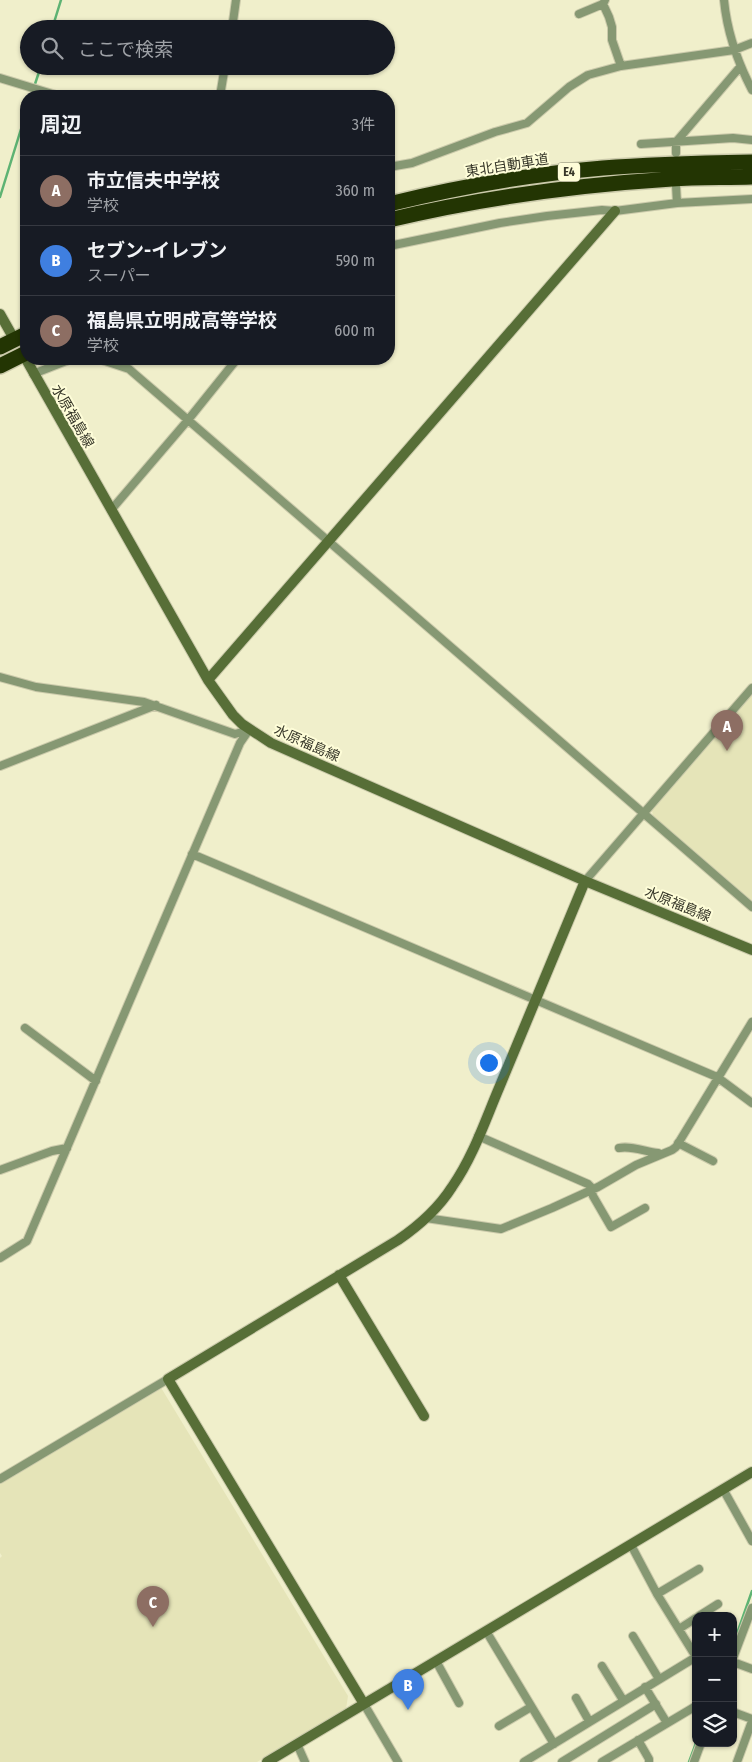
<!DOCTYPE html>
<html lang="ja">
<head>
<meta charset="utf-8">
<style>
	body { margin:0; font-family:"Fira Sans Condensed","Noto Sans JP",sans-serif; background:#242831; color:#f1f3f6 }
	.controls { position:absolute; right:15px; bottom:15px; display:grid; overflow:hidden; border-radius:10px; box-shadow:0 1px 4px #0004 }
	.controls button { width:45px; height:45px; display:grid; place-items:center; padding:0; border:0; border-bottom:1px solid #363941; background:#171b24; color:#f1f3f6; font:25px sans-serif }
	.you { position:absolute; left:488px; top:1062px; width:18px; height:18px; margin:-12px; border:4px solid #fff; border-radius:50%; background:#1a73e8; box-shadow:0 0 0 8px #1a73e833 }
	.badge { display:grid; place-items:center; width:32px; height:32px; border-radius:50%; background:#bc3473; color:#fff; font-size:16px; font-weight:700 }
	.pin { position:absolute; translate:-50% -41px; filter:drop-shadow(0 1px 2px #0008) }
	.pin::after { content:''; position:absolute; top:26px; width:18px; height:15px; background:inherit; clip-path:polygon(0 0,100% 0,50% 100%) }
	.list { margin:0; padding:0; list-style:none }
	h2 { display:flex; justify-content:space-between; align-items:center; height:65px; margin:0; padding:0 20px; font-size:21px }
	h2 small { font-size:16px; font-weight:400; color:#9ea1a6 }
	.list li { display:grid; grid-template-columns:32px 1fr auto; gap:15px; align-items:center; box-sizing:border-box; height:70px; padding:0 20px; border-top:1px solid #363941 }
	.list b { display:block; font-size:19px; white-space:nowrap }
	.list p { margin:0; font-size:16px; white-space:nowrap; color:#9ea1a6 }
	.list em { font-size:16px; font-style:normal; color:#9ea1a6 }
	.icon { flex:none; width:28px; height:28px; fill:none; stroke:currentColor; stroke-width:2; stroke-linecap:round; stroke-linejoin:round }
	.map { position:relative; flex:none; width:752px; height:1762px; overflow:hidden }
	.search { position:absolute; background:#171b24; box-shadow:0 1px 4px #0004; left:20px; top:20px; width:375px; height:55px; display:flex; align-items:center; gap:12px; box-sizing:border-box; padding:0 18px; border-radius:28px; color:#9ea1a6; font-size:19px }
	.panel { position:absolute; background:#171b24; box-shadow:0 1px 4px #0004; left:20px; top:90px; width:375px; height:275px; border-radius:20px }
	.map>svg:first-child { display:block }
	.built { fill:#e5e4b8 }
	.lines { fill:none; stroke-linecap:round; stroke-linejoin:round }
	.stream { stroke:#5eb373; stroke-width:2.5 }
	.street-casing { stroke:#cbcaab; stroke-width:10 }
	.secondary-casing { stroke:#cbcaab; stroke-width:12 }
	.highway-casing { stroke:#cbcaab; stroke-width:18 }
	.street { stroke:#869873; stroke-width:8 }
	.secondary { stroke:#576e37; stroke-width:10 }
	.highway { stroke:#233503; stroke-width:15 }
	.labels { text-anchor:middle; stroke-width:4; stroke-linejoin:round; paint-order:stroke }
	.shield { fill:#fefdd8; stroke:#73725e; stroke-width:1 }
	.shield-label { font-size:12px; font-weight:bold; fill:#373729 }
	.street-label { font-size:14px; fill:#373729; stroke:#fefdd8 }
</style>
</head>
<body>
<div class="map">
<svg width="752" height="1762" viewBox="0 0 752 1762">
	<rect width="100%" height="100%" fill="#f0efcb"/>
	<path class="built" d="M752 693V902L653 816 652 810Z
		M160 1386 348 1696 346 1709 257 1762H0V1558L2 1556 0 1553V1484Z"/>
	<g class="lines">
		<path class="stream" d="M52 29 61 0
			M31 96 41 66
			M0 197 26 113
			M733 1645 752 1591
			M689 1762 696 1743"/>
		<defs>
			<path id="street" d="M724 0C727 32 737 61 752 90
				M603 4 609 17 612 27V40L621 66
				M579 14 603 4 605 0
				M232 29 236 0
				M0 78 59 96
				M220 96 225 66
				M641 144 733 138 752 140
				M676 153V142L740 67
				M389 167 412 163 495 132 527 123 569 87 588 75 621 66 734 50 752 43
				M676 185 677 203
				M389 246 500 223 547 216 602 210 615 211 677 203 752 199
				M99 359 129 369 752 907
				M33 374 71 359
				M111 510 188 420 237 359
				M0 677 36 687 144 702 235 734 249 730
				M0 766 156 705
				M192 854 717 1077 752 1103
				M585 881 752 688
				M25 1028 96 1081
				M478 1136 588 1184 591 1187 593 1196 611 1227 645 1208
				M678 1143 713 1161
				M619 1148C631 1145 646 1152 658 1153
				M0 1170 52 1151 67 1148
				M426 1218 501 1229 552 1208 598 1187 636 1165 672 1150 676 1147 752 1022
				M0 1258 27 1241 240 743 249 730
				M0 1479 168 1379
				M723 1489 752 1541
				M631 1545 657 1594 696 1657
				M657 1594 699 1569
				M699 1616 718 1604
				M679 1629 696 1618
				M486 1631 554 1744
				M633 1636 659 1679
				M733 1658 752 1608
				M436 1661 459 1703
				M733 1662 752 1669
				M602 1666 623 1700
				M645 1687 667 1723
				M576 1698 589 1721
				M364 1704 398 1762
				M733 1712 752 1719
				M499 1726 531 1707
				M638 1740 649 1759V1762
				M297 1744 305 1762
				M524 1762 696 1657
				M562 1762 656 1704
				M602 1762 696 1706
				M694 1762 701 1743
				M737 1762 752 1721"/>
			<path id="secondary" d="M0 314 13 337
				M27 361 208 680 233 715 242 724 271 743 585 881 752 950
				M208 680 615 211
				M339 1275 424 1416
				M364 1704 168 1379 398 1240C420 1225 438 1209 452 1187 473 1157 485 1121 499 1088 528 1019 557 950 585 881
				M267 1762 752 1472"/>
			<path id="highway" d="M389 204C459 187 531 174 603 168 653 164 702 163 752 162
				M389 220C481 198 577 185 672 179 698 177 725 178 752 177
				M0 347 26 334
				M0 366 26 353"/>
		</defs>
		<use href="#street" class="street-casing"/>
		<use href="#secondary" class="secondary-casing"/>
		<use href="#highway" class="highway-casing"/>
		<use href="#street" class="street"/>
		<use href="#secondary" class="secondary"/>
		<use href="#highway" class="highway"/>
	</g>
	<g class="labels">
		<rect class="shield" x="558" y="162.5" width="22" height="19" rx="4"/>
		<g class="shield-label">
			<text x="569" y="176">E4</text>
		</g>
		<g class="street-label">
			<text transform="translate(507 165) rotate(-9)" y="5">東北自動車道</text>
			<text transform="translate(73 416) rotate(60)" y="5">水原福島線</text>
			<text transform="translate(307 743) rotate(24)" y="5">水原福島線</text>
			<text transform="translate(678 904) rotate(22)" y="5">水原福島線</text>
		</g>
	</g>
</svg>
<div class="controls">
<button>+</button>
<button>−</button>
<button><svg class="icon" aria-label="layers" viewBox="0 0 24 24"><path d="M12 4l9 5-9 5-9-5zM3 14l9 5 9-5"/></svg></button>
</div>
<div class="you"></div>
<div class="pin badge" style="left:727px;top:751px;background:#8d6e63">A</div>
<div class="pin badge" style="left:408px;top:1710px;background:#3f7fe0">B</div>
<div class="pin badge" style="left:153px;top:1627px;background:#8d6e63">C</div>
<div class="search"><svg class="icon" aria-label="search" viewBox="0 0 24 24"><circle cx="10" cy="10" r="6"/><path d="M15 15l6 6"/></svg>ここで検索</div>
<section class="panel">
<h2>周辺<small>3件</small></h2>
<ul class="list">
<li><span class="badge" style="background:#8d6e63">A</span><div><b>市立信夫中学校</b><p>学校</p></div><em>360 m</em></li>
<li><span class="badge" style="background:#3f7fe0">B</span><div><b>セブン-イレブン</b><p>スーパー</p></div><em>590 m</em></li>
<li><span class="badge" style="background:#8d6e63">C</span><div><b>福島県立明成高等学校</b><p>学校</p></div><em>600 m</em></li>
</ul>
</section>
</div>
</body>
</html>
